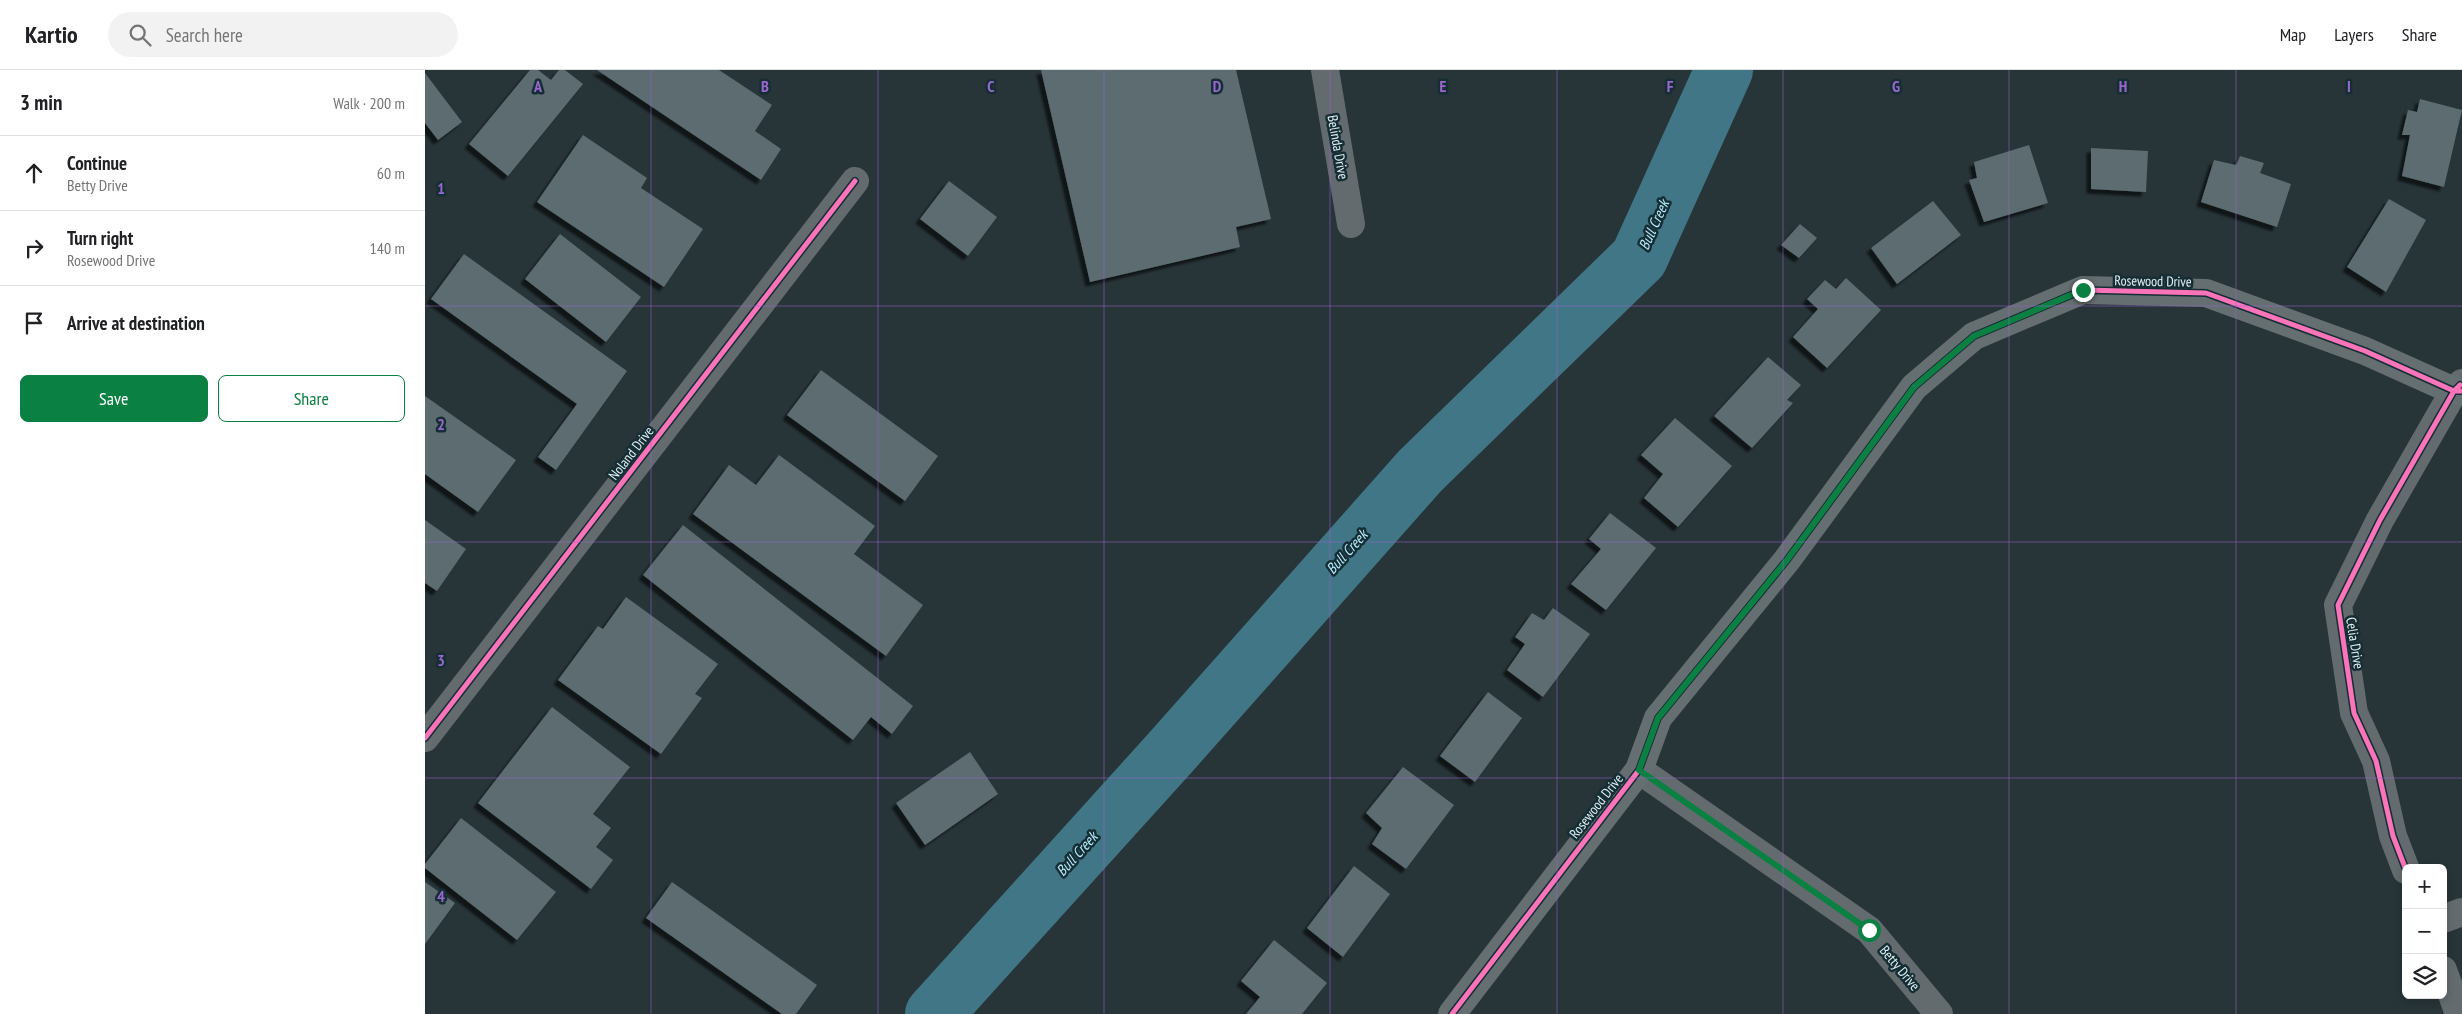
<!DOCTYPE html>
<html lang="en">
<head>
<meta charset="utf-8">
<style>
	body { margin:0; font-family:"PT Sans Narrow",sans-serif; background:#f2f2f2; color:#202124 }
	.controls { position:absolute; right:15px; bottom:15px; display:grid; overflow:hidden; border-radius:8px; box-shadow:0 2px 8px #0003 }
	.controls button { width:45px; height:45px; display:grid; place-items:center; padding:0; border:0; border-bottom:1px solid #e0e0e0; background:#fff; color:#202124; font:25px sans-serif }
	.stop { position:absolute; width:15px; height:15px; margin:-11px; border:4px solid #0b8043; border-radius:50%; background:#fff }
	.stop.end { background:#0b8043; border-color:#fff; box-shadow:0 1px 5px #0008 }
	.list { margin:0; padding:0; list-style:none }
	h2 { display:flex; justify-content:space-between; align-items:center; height:65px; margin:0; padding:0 20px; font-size:21px }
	h2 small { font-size:16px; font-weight:400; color:#757577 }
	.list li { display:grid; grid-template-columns:32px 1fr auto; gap:15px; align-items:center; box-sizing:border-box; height:75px; padding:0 20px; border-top:1px solid #e0e0e0 }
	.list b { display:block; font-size:19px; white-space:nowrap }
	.list p { margin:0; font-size:16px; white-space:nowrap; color:#757577 }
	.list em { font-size:16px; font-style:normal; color:#757577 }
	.actions { display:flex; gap:10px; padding:15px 20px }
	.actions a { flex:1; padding:11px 0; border:1px solid #0b8043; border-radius:8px; text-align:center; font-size:18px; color:#0b8043 }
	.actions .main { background:#0b8043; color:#fff }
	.icon { flex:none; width:28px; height:28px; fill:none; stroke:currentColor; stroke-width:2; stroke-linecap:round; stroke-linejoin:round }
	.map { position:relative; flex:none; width:2037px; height:944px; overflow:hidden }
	header { display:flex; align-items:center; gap:30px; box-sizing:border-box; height:70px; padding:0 25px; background:#fff; border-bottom:1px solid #e0e0e0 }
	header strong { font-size:24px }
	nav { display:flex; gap:28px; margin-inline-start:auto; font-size:18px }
	.search { width:350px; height:45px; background:#f2f2f2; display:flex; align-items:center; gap:12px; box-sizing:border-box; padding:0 18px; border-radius:28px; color:#757577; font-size:19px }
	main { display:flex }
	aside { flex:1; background:#fff }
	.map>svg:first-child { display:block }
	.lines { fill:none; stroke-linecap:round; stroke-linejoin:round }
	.river { stroke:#407685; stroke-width:58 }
	.building { fill:#5b6c71; filter:url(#shadow) }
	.street { stroke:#646b6e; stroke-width:28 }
	.secondary { stroke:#656e70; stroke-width:28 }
	.cycleway-casing { stroke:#152e35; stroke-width:8 }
	.cycleway { stroke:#fb73b8; stroke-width:5 }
	.route { stroke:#0b8043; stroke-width:6 }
	.grid { fill:none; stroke:#9a67cf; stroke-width:1; stroke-opacity:0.55 }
	.labels { text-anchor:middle; stroke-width:5; stroke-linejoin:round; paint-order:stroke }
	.street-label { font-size:14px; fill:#e2f1f5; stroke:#152e35 }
	.water-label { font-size:15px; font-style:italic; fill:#b7ecfc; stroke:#152e35 }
	.grid-label { font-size:16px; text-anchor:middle; font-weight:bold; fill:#9a67cf; stroke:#152e35; stroke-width:5; stroke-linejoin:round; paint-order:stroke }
</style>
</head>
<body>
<header>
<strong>Kartio</strong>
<div class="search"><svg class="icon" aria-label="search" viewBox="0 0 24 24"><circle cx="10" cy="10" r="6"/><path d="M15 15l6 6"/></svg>Search here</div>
<nav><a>Map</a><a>Layers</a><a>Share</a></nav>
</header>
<main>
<aside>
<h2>3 min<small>Walk · 200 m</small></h2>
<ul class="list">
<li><svg class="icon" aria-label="ahead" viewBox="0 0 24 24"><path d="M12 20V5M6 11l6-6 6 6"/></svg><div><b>Continue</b><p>Betty Drive</p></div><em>60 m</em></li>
<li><svg class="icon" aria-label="right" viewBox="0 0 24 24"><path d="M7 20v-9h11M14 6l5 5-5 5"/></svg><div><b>Turn right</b><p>Rosewood Drive</p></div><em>140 m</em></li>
<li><svg class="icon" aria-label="arrive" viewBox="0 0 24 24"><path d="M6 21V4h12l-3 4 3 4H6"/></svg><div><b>Arrive at destination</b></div></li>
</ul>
<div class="actions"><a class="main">Save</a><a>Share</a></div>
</aside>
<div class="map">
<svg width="2037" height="944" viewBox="0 0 2037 944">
	<defs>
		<filter id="shadow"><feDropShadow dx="-4.5" dy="4.5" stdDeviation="1" flood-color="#0009"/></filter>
	</defs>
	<rect width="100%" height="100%" fill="#273438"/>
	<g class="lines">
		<path class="river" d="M509 944 745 683 995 401 1214 188 1299 0"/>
	</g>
	<path class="building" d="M105 0H113L126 10 134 0H140L158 14 83 106 44 74Z
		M172 0H294L347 35 330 61 356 79 336 110Z
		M616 0H811L846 149 811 157 815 177 665 212Z
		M0 3 37 52 13 70 0 53Z
		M1995 29 2037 40 2019 117 1977 106 1985 65H1977L1983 40 1992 42Z
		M158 65 222 108 216 118 278 159 239 217 112 132Z
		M1604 75 1623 133 1559 152 1544 110 1552 108 1549 92Z
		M1666 78 1723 81 1721 122 1666 119Z
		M1815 86 1839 93 1835 103 1866 114 1852 157 1776 132 1789 90 1811 95Z
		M524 111 572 147 543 186 495 149Z
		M1964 129 2001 150 1961 222 1922 197Z
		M1508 131 1536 165 1472 214 1446 178Z
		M1375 154 1392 168 1374 188 1356 175Z
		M135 164 216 227 181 272 100 209Z
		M39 184 202 301 131 400 113 387 152 334 6 229Z
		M1421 208 1456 240 1402 298 1368 267 1393 239 1382 229 1400 210 1411 219Z
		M1343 287 1376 315 1362 330 1368 333 1327 378 1289 346Z
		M396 300 513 386 480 431 362 345Z
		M0 326 91 390 53 442 0 404Z
		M1250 348 1307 396 1253 457 1219 428 1238 404 1216 385Z
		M354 385 450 456 429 484 498 535 461 586 268 444 304 395 331 415Z
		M1185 443 1231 478 1181 540 1146 514 1176 479 1164 469Z
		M0 450 41 479 12 521 0 513Z
		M258 455 488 636 467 664 446 647 428 670 218 505Z
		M201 527 293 594 270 624 277 628 236 684 133 610 173 556 178 559Z
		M1128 538 1165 564 1118 627 1082 600 1100 574 1090 567 1107 543 1119 550Z
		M1063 622 1097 648 1050 712 1015 686Z
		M127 637 205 697 168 744 186 758 171 777 188 790 166 819 53 733Z
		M545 682 573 724 500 775 471 733Z
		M978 697 1029 735 981 799 947 774 957 758 941 743Z
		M36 748 131 822 92 870 0 798V794Z
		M929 796 965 824 918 887 882 858Z
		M0 812 30 833 0 874Z
		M247 812 392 915 371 944H357L221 848Z
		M849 870 902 913 877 944H821L835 927 816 911Z"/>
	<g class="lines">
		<path class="street" d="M900 0 926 154
			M0 668 430 111
			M1214 700 1444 860 1514 944
			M1981 800 1968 766 1951 691 1929 643 1913 535 1955 450 2029 321 2037 313
			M2018 849 2037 842
			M2018 900 2034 944"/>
		<path class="secondary" d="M1027 944 1214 700 1233 648 1362 490 1489 317 1549 266 1658 220 1781 223 1940 281 2029 321H2037"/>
		<defs>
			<path id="cycleway" d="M0 668 430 111
				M1981 800 1968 766 1951 691 1929 643 1913 535 1955 450 2029 321 2035 315
				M1027 944 1214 700 1233 648 1362 490 1489 317 1549 266 1658 220 1781 223 1940 281 2029 321H2037"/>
		</defs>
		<use href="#cycleway" class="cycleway-casing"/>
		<use href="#cycleway" class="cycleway"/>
	</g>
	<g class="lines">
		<path class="route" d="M1444 860 1214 700 1233 648 1362 490 1489 317 1549 266 1658 220"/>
	</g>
	<path class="grid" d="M226 0V944M453 0V944M679 0V944M905 0V944M1132 0V944M1358 0V944M1584 0V944M1811 0V944M0 236H2037M0 472H2037M0 708H2037"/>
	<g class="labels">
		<g class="street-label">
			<text transform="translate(913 77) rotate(80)" y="5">Belinda Drive</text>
			<text transform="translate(1728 211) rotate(1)" y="5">Rosewood Drive</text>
			<text transform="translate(206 383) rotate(-52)" y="5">Noland Drive</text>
			<text transform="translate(1930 573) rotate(81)" y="5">Celia Drive</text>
			<text transform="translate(1171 736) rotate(-52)" y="5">Rosewood Drive</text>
			<text transform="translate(1475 898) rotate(50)" y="5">Betty Drive</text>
		</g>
		<g class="water-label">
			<text transform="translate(1229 155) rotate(-66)" y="5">Bull Creek</text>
			<text transform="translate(922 482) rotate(-48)" y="5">Bull Creek</text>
			<text transform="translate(652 784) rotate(-48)" y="5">Bull Creek</text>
		</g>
	</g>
	<g class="grid-label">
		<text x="113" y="22">A</text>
		<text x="340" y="22">B</text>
		<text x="566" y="22">C</text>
		<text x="792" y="22">D</text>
		<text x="1018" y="22">E</text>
		<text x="1245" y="22">F</text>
		<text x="1471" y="22">G</text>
		<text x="1698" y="22">H</text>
		<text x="1924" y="22">I</text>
		<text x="16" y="124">1</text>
		<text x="16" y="360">2</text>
		<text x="16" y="596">3</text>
		<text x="16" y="832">4</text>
	</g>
</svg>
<div class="controls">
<button>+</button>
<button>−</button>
<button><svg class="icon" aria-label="layers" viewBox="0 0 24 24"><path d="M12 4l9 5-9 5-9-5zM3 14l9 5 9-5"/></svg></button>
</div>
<div class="stop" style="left:1444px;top:860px"></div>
<div class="stop end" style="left:1658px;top:220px"></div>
</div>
</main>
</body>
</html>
